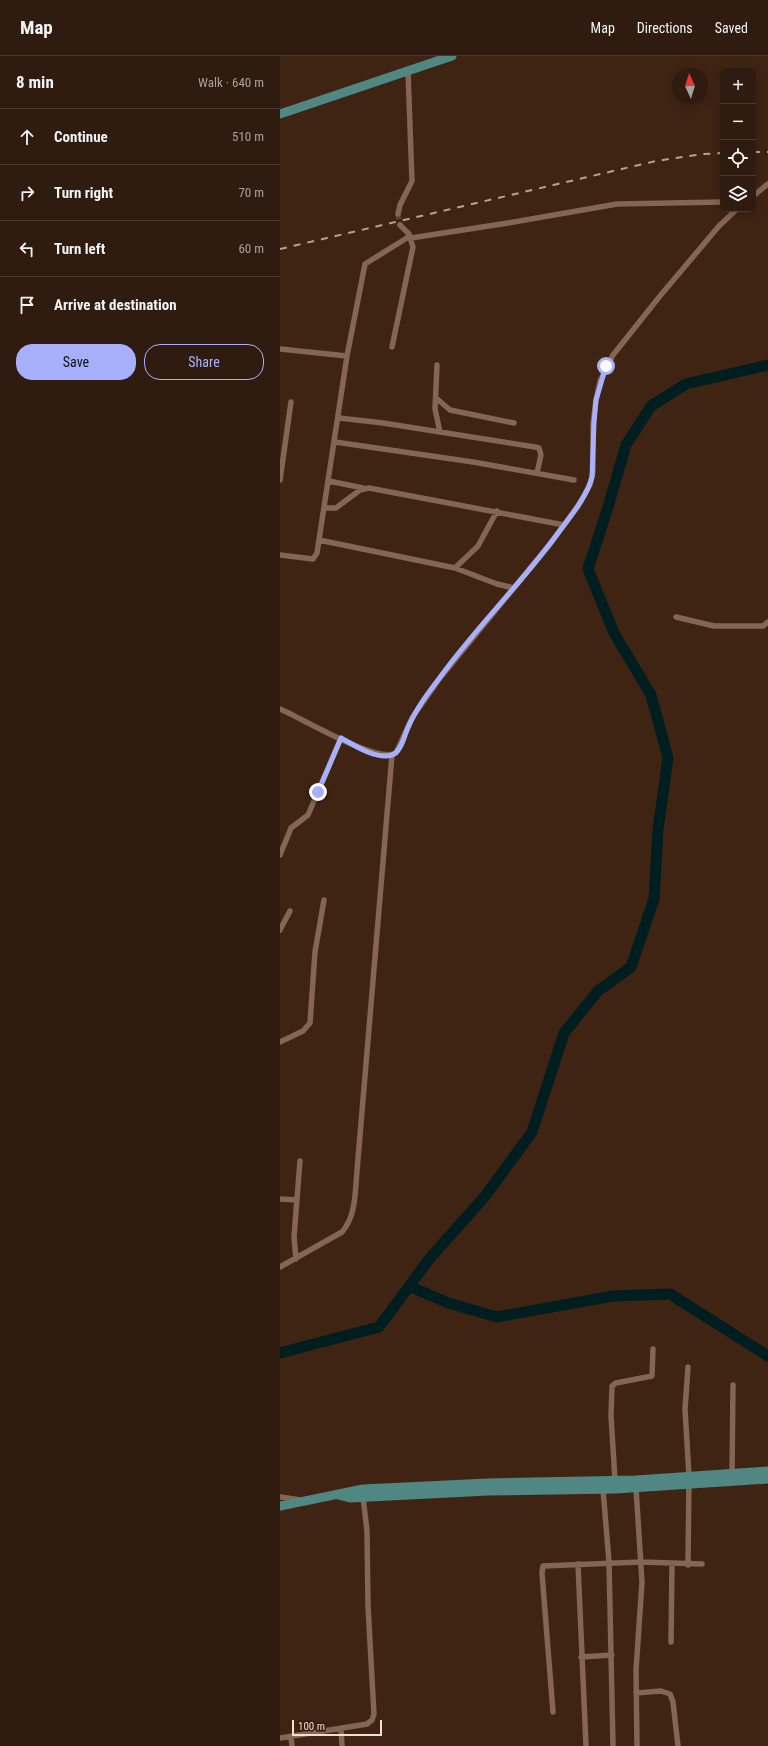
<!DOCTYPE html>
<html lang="en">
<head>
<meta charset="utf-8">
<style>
	body { margin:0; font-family:"Roboto Condensed",sans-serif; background:#372418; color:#f1f3f6 }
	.controls { position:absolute; right:12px; top:12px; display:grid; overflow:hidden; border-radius:8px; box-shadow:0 2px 10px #0003 }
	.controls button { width:36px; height:36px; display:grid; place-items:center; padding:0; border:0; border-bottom:1px solid #4a392f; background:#2f1b0f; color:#f1f3f6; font:20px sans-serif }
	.compass { position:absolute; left:392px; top:12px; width:36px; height:36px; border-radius:50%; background:#2f1b0f; box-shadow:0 2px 10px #0003; rotate:356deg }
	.scale { position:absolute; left:12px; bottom:10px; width:90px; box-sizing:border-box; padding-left:4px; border:2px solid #f1ded4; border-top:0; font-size:11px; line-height:14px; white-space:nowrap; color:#f1ded4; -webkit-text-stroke:3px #341a0a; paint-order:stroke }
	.stop { position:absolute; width:12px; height:12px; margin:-9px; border:3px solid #a8b0fc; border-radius:50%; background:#fff }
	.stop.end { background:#a8b0fc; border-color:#fff; box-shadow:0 1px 4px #0008 }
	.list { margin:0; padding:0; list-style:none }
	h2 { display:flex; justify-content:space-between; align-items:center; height:52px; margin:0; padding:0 16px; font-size:17px }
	h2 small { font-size:13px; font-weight:400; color:#a7a19e }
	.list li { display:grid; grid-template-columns:26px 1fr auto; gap:12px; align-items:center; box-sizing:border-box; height:56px; padding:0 16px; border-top:1px solid #4a392f }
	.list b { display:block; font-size:15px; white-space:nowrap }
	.list em { font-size:13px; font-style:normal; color:#a7a19e }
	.actions { display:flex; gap:8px; padding:12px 16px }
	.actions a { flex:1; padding:9px 0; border:1px solid #a8b0fc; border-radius:16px; text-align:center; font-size:14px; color:#a8b0fc }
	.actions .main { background:#a8b0fc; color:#111 }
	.icon { flex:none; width:22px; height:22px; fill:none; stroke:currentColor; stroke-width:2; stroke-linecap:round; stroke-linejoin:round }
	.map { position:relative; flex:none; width:488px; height:1690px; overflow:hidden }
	header { display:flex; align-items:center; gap:24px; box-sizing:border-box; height:56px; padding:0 20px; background:#2f1b0f; border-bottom:1px solid #4a392f }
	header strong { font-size:19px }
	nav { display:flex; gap:22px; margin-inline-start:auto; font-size:14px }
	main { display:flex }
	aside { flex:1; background:#2f1b0f }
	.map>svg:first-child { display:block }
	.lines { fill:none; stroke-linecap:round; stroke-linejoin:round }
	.river { stroke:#001e20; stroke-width:11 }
	.street-tunnel { stroke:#5a4031; stroke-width:5.5; stroke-dasharray:5.5 3; stroke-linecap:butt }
	.street { stroke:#856553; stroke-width:5.5 }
	.primary { stroke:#508782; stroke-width:9 }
	.rail { stroke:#b6a195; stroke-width:2; stroke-dasharray:7 7; stroke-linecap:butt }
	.route { stroke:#a8b0fc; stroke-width:5 }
</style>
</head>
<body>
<header>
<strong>Map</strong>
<nav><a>Map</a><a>Directions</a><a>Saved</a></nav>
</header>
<main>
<aside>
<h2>8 min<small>Walk · 640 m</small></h2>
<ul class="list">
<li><svg class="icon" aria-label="ahead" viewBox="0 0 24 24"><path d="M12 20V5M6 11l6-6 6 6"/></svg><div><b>Continue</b></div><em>510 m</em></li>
<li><svg class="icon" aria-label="right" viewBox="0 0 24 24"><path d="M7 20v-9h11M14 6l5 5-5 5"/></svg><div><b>Turn right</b></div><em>70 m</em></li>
<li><svg class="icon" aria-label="left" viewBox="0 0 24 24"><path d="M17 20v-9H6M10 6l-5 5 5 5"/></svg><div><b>Turn left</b></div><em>60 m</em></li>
<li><svg class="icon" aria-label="arrive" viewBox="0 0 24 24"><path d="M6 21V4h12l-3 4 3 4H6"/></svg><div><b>Arrive at destination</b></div></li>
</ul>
<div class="actions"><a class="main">Save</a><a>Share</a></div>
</aside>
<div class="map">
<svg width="488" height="1690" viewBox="0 0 488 1690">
	<rect width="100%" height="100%" fill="#3f2414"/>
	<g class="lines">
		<path class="river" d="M129 1230 168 1247 217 1261 333 1240 390 1238 488 1300
			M0 1297 99 1271 150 1202 206 1139 252 1076 284 977 318 935 351 911 374 843 378 773 388 702 371 639 334 577 308 513 328 451 346 389 371 350 406 328 488 309"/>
		<path class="street-tunnel" d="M118 158 120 169"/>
		<path class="street" d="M473 140 488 128
			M118 158 120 149 132 125 128 15
			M131 182 228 167 337 148 443 146
			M112 291 133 191 129 178 120 169
			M0 293 67 300 85 208 130 180
			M157 309 155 353 160 376
			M156 342 170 354 234 367
			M59 362 103 367 255 391 259 392 261 399 257 417
			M55 386 193 406 294 424
			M0 424 11 346
			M49 425 83 432
			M45 452H56L80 434 89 432 284 469
			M39 484 175 512 217 528 234 532
			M0 499 33 503 37 497 67 300
			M175 512 198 490 217 455
			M396 561 434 570H483L488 566
			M0 653C22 662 97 708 116 697L132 662 160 622 270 488 298 450 310 429 313 416V367L316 344 320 325 333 299 380 240 439 170 457 153
			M0 799 11 772 28 759 61 682
			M0 874 10 855
			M0 986 23 975 30 967 35 896 44 844
			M0 1143 17 1144
			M16 1203 14 1181 20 1105
			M0 1211 62 1176C76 1160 75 1137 77 1115L112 699
			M452 1418 453 1329
			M335 1424 331 1360 332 1330 336 1327 372 1320 373 1293
			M356 1432 362 1526 356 1614 357 1690
			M323 1433 329 1506 333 1690
			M0 1441 21 1444
			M298 1508 306 1690
			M408 1509 409 1420 405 1353 408 1311
			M391 1586 392 1508
			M301 1601 332 1599
			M356 1637 381 1635 390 1638 393 1646 398 1690
			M273 1656 262 1517 263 1510 361 1506 422 1508
			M61 1672 62 1690
			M11 1681 12 1690
			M0 1682 87 1668 92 1664 94 1658 88 1550 87 1475 83 1441"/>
		<path class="primary" d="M0 58 172 0
			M58 1439 70 1442 208 1435 336 1433 488 1423
			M0 1450 83 1433 208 1427 356 1424 488 1415"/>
		<path class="rail" d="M473 96H488
			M0 193 376 105 423 98 443 97"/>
	</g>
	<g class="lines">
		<path class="route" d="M38 736 61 682C74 689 96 704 112 699 121 696 124 681 127 674 135 654 148 637 161 620 198 569 244 525 281 473 293 457 307 440 312 421L314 367 316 344 326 310"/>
	</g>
</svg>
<div class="controls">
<button>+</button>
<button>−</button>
<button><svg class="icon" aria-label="locate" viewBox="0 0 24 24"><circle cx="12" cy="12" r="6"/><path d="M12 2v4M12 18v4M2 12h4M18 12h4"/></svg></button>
<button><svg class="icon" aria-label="layers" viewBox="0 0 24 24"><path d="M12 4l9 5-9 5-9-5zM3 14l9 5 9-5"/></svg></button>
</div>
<svg class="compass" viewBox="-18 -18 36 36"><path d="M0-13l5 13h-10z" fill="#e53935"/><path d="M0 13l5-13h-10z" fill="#a7a19e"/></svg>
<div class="scale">100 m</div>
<div class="stop" style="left:326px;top:310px"></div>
<div class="stop end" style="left:38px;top:736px"></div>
</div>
</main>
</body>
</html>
